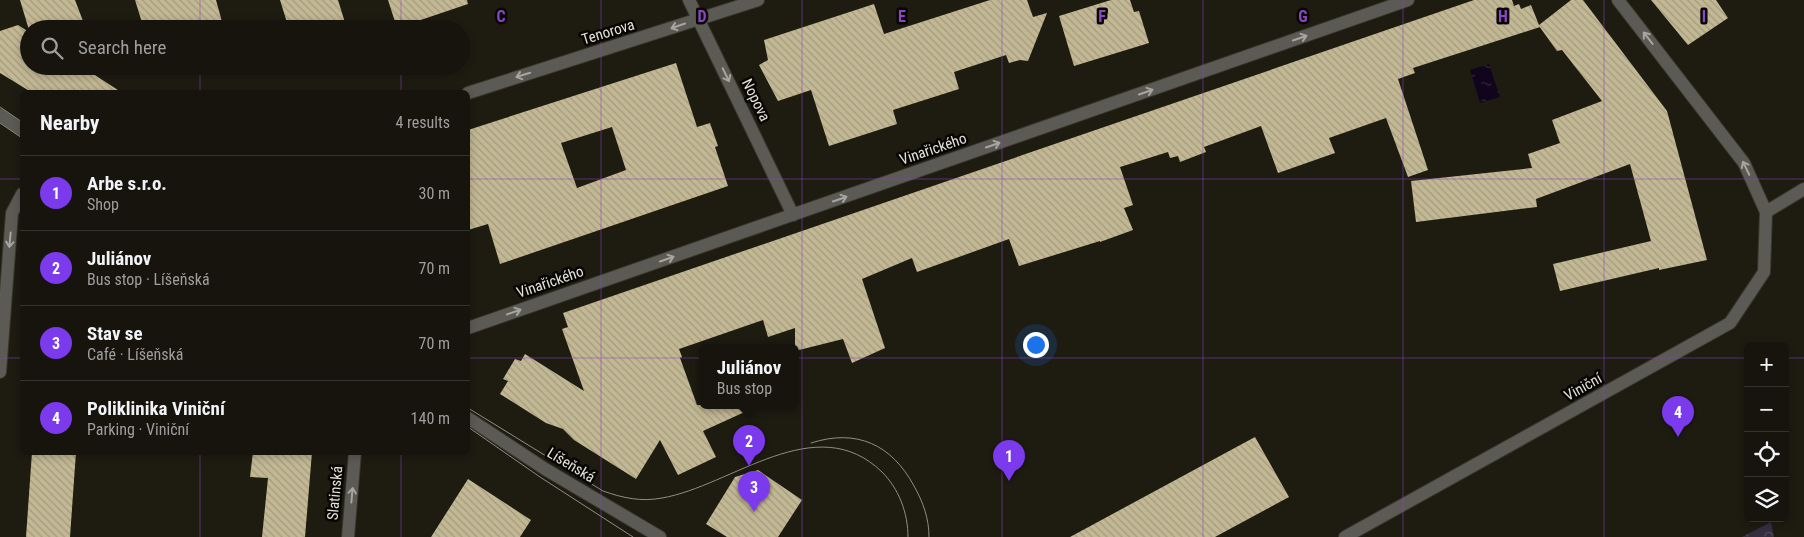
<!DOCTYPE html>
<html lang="en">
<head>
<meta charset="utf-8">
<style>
	body { margin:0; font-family:"Roboto Condensed",sans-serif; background:#23211b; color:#f1f3f6 }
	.controls { position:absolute; right:15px; bottom:15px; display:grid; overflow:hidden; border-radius:8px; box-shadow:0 2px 8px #0003 }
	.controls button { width:45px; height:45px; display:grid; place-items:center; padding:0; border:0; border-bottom:1px solid #35332e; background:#16140d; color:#f1f3f6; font:25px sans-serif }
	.you { position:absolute; left:1035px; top:344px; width:18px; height:18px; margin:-12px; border:4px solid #fff; border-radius:50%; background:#1a73e8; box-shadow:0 0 0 8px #1a73e833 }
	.badge { display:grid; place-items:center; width:32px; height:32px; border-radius:50%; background:#7c3aed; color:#fff; font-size:16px; font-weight:700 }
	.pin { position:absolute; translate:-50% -41px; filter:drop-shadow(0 1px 2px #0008) }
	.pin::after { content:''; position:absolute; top:26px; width:18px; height:15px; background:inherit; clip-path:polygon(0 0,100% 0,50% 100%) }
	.popup { position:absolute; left:699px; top:344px; width:100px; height:65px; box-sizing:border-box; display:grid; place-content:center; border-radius:8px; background:#16140d; filter:drop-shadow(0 1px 4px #0005); font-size:16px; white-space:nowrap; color:#9e9e9d }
	.popup b { font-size:19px; color:#f1f3f6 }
	.popup::after { content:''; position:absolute; left:50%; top:100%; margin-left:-10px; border:10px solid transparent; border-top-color:#16140d }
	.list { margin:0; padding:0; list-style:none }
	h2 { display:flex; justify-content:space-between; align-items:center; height:65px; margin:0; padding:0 20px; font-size:21px }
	h2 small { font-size:16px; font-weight:400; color:#9e9e9d }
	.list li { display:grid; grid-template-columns:32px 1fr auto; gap:15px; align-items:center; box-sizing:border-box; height:75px; padding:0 20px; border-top:1px solid #35332e }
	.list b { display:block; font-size:19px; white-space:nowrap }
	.list p { margin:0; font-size:16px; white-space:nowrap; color:#9e9e9d }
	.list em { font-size:16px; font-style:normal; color:#9e9e9d }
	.icon { flex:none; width:28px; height:28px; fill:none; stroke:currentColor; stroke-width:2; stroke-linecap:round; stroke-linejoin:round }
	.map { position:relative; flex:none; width:1804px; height:537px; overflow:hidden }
	.search { position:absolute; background:#16140d; box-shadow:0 2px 8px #0003; left:20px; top:20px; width:450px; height:55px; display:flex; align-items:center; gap:12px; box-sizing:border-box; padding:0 18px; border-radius:28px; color:#9e9e9d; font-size:19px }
	.panel { position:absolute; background:#16140d; box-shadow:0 2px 8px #0003; left:20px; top:90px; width:450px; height:365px; border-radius:8px }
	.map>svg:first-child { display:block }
	.forest { fill:url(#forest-crowns) }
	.water { fill:url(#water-ripples) }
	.building { fill:url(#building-back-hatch); fill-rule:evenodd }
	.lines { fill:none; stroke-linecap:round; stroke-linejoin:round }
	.minor-casing { stroke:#3a372d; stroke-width:14 }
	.tertiary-casing { stroke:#3a372d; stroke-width:14 }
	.minor { stroke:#5c5a55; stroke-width:12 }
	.tertiary { stroke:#5c5a55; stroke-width:12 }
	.tram { stroke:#908d85; stroke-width:1 }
	.oneway { stroke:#a7a59f }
	.grid { fill:none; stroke:#8b47c3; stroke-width:1; stroke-opacity:0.55 }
	.labels { text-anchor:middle; stroke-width:5; stroke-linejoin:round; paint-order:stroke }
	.street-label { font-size:15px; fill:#e4e2db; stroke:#070603 }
	.grid-label { font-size:16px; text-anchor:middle; font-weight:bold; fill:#8b47c3; stroke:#070603; stroke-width:5; stroke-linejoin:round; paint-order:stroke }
</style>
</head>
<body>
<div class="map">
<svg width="1804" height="537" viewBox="0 0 1804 537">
	<defs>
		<pattern id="forest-crowns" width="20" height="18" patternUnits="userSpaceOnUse" patternTransform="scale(1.25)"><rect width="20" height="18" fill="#352e3f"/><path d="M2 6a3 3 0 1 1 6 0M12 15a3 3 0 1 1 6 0" fill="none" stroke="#524c5a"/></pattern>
		<pattern id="water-ripples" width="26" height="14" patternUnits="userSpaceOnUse" patternTransform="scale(1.25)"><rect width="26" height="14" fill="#10051c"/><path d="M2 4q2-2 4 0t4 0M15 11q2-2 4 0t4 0" fill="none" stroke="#33293c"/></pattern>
		<pattern id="building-back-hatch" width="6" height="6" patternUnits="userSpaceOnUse" patternTransform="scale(1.25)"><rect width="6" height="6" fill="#c3b894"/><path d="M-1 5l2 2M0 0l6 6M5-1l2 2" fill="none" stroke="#a39b80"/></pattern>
	</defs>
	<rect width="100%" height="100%" fill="#1e1b11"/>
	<path class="forest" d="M1771 522 1774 537H1742Z"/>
	<path class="water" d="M1489 64 1500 97 1480 103 1470 70Z"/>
	<path class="building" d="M20 0H75L83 21 59 29 29 30Z
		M135 0H216L224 29H144Z
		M280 0H338L347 29H289Z
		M388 0H467L468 4 397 28Z
		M990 0H1027L1033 17 1047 13 1028 61 1020 60 1009 63 1006 55 954 72 959 89 893 110 897 124 829 146 811 90 778 101 759 65 768 60 764 40 874 4 884 34Z
		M1111 0H1130L1134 12 1139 11 1149 43 1074 66 1059 16Z
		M1474 0H1512L1514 6 1519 4 1521 9 1531 5 1539 25 1571 0H1583L1667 111 1707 260 1659 270V268L1560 291 1553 264 1651 241 1630 164 1536 199 1537 207 1416 222 1411 181 1532 168 1528 154 1560 143 1552 120 1602 101 1562 50 1557 51 1539 26 1540 27 1413 68 1415 73 1398 79 1428 170 1408 177 1386 118 1329 138 1335 153 1278 173 1261 126 1204 147 1206 152 1180 162 1178 156 1170 158 1168 152 1120 167 1133 205 1124 208 1133 230 1100 242V241L1019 266 1009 239 917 272 912 258 862 279 885 348 852 363 843 339 795 351V328L768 337 763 320 679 349 682 357 680 358 697 405H760L703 431 716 457 678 475 660 440 636 479 574 440 563 429 546 423 500 394 508 381 503 379 515 359 521 361 525 354 584 391 562 329 568 327 563 313Z
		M1651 0H1716L1728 18 1688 45Z
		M18 25 29 32V66H81L121 92H31L0 73V31Z
		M676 63 697 127 710 123 718 146 715 147 728 186 500 264 488 224 468 230V130ZM612 127 626 170 577 188 561 143Z
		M1255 437 1289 497 1215 537H1070Z
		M32 452H76L70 537H26Z
		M253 452H312L305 537H262L268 478 250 477Z
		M758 470 802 500 778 537H727L706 524 735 477Z
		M468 479 531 520 520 537H431Z"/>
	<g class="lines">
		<defs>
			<path id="minor" d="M689 0 793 215
				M468 93 758 0
				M1766 212 1804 189
				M468 328 1408 0
				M0 372 12 213 22 194
				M348 537 355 452
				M1345 537 1730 323 1764 272 1766 212 1744 163 1618 0"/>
			<path id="tertiary" d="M0 115 22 130
				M468 418 545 469 660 537"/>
		</defs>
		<use href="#minor" class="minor-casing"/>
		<use href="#tertiary" class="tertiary-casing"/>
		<use href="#minor" class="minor"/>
		<use href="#tertiary" class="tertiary"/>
		<path class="tram" d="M0 107 22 122
			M0 123 22 138
			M468 408 603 491C623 498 641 502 662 498 732 486 816 408 882 472 899 489 908 513 908 537
			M468 427 540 477 633 537
			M811 443C857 428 892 445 914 486 923 502 929 518 929 537"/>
	</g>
	<defs><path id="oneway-shaft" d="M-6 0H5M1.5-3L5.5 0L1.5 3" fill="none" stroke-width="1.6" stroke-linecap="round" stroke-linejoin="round" transform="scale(1.25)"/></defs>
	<g class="oneway">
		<use href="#oneway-shaft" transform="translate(678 26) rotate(161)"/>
		<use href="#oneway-shaft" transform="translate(1300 38) rotate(-19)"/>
		<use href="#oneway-shaft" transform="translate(1648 38) rotate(-128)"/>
		<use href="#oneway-shaft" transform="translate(523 75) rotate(163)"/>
		<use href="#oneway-shaft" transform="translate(726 75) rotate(64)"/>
		<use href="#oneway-shaft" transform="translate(1146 92) rotate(-19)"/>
		<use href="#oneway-shaft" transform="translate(993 145) rotate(-19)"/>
		<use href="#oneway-shaft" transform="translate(1746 168) rotate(-116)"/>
		<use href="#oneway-shaft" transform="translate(840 199) rotate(-19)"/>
		<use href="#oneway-shaft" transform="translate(10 240) rotate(95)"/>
		<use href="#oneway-shaft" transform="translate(667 259) rotate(-19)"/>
		<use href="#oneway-shaft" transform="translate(514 312) rotate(-19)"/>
		<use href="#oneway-shaft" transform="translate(352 495) rotate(-85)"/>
	</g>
	<path class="grid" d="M200 0V29M401 0V29M601 0V537M802 0V537M1002 0V537M1203 0V537M1403 0V537M1604 0V537M200 66V92M401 66V92M0 179H22M468 179H1804M0 358H22M468 358H1748M1785 358H1804M200 452V537M401 452V537"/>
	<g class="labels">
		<g class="street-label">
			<text transform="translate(608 32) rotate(-17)" y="5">Tenorova</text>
			<text transform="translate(756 100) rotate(64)" y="5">Nopova</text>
			<text transform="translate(933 149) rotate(-19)" y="5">Vinařického</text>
			<text transform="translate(550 282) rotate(-19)" y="5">Vinařického</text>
			<text transform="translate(1583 387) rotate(-29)" y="5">Viniční</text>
			<text transform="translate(571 465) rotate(31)" y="5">Líšeňská</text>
			<text transform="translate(335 493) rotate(-85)" y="5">Slatinská</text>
		</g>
	</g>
	<g class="grid-label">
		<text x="501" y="22">C</text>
		<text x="702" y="22">D</text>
		<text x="902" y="22">E</text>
		<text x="1102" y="22">F</text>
		<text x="1303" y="22">G</text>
		<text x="1503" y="22">H</text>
		<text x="1704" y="22">I</text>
	</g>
</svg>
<div class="controls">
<button>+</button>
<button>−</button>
<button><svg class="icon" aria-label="locate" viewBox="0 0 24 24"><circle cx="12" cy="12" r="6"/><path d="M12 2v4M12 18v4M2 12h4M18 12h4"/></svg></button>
<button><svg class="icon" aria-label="layers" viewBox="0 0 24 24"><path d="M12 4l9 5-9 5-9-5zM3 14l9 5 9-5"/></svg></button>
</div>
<div class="you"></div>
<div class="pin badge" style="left:1009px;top:481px">1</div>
<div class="pin badge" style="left:749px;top:466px">2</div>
<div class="popup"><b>Juliánov</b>Bus stop</div>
<div class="pin badge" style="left:754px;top:512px">3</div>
<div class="pin badge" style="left:1678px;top:437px">4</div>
<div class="search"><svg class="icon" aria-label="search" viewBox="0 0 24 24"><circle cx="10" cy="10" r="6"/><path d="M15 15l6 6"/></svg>Search here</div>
<section class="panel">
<h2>Nearby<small>4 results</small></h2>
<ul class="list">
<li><span class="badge">1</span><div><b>Arbe s.r.o.</b><p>Shop</p></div><em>30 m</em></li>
<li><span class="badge">2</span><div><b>Juliánov</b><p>Bus stop · Líšeňská</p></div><em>70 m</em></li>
<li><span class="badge">3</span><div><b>Stav se</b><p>Café · Líšeňská</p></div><em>70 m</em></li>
<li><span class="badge">4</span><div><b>Poliklinika Viniční</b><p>Parking · Viniční</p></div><em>140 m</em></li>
</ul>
</section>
</div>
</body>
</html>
